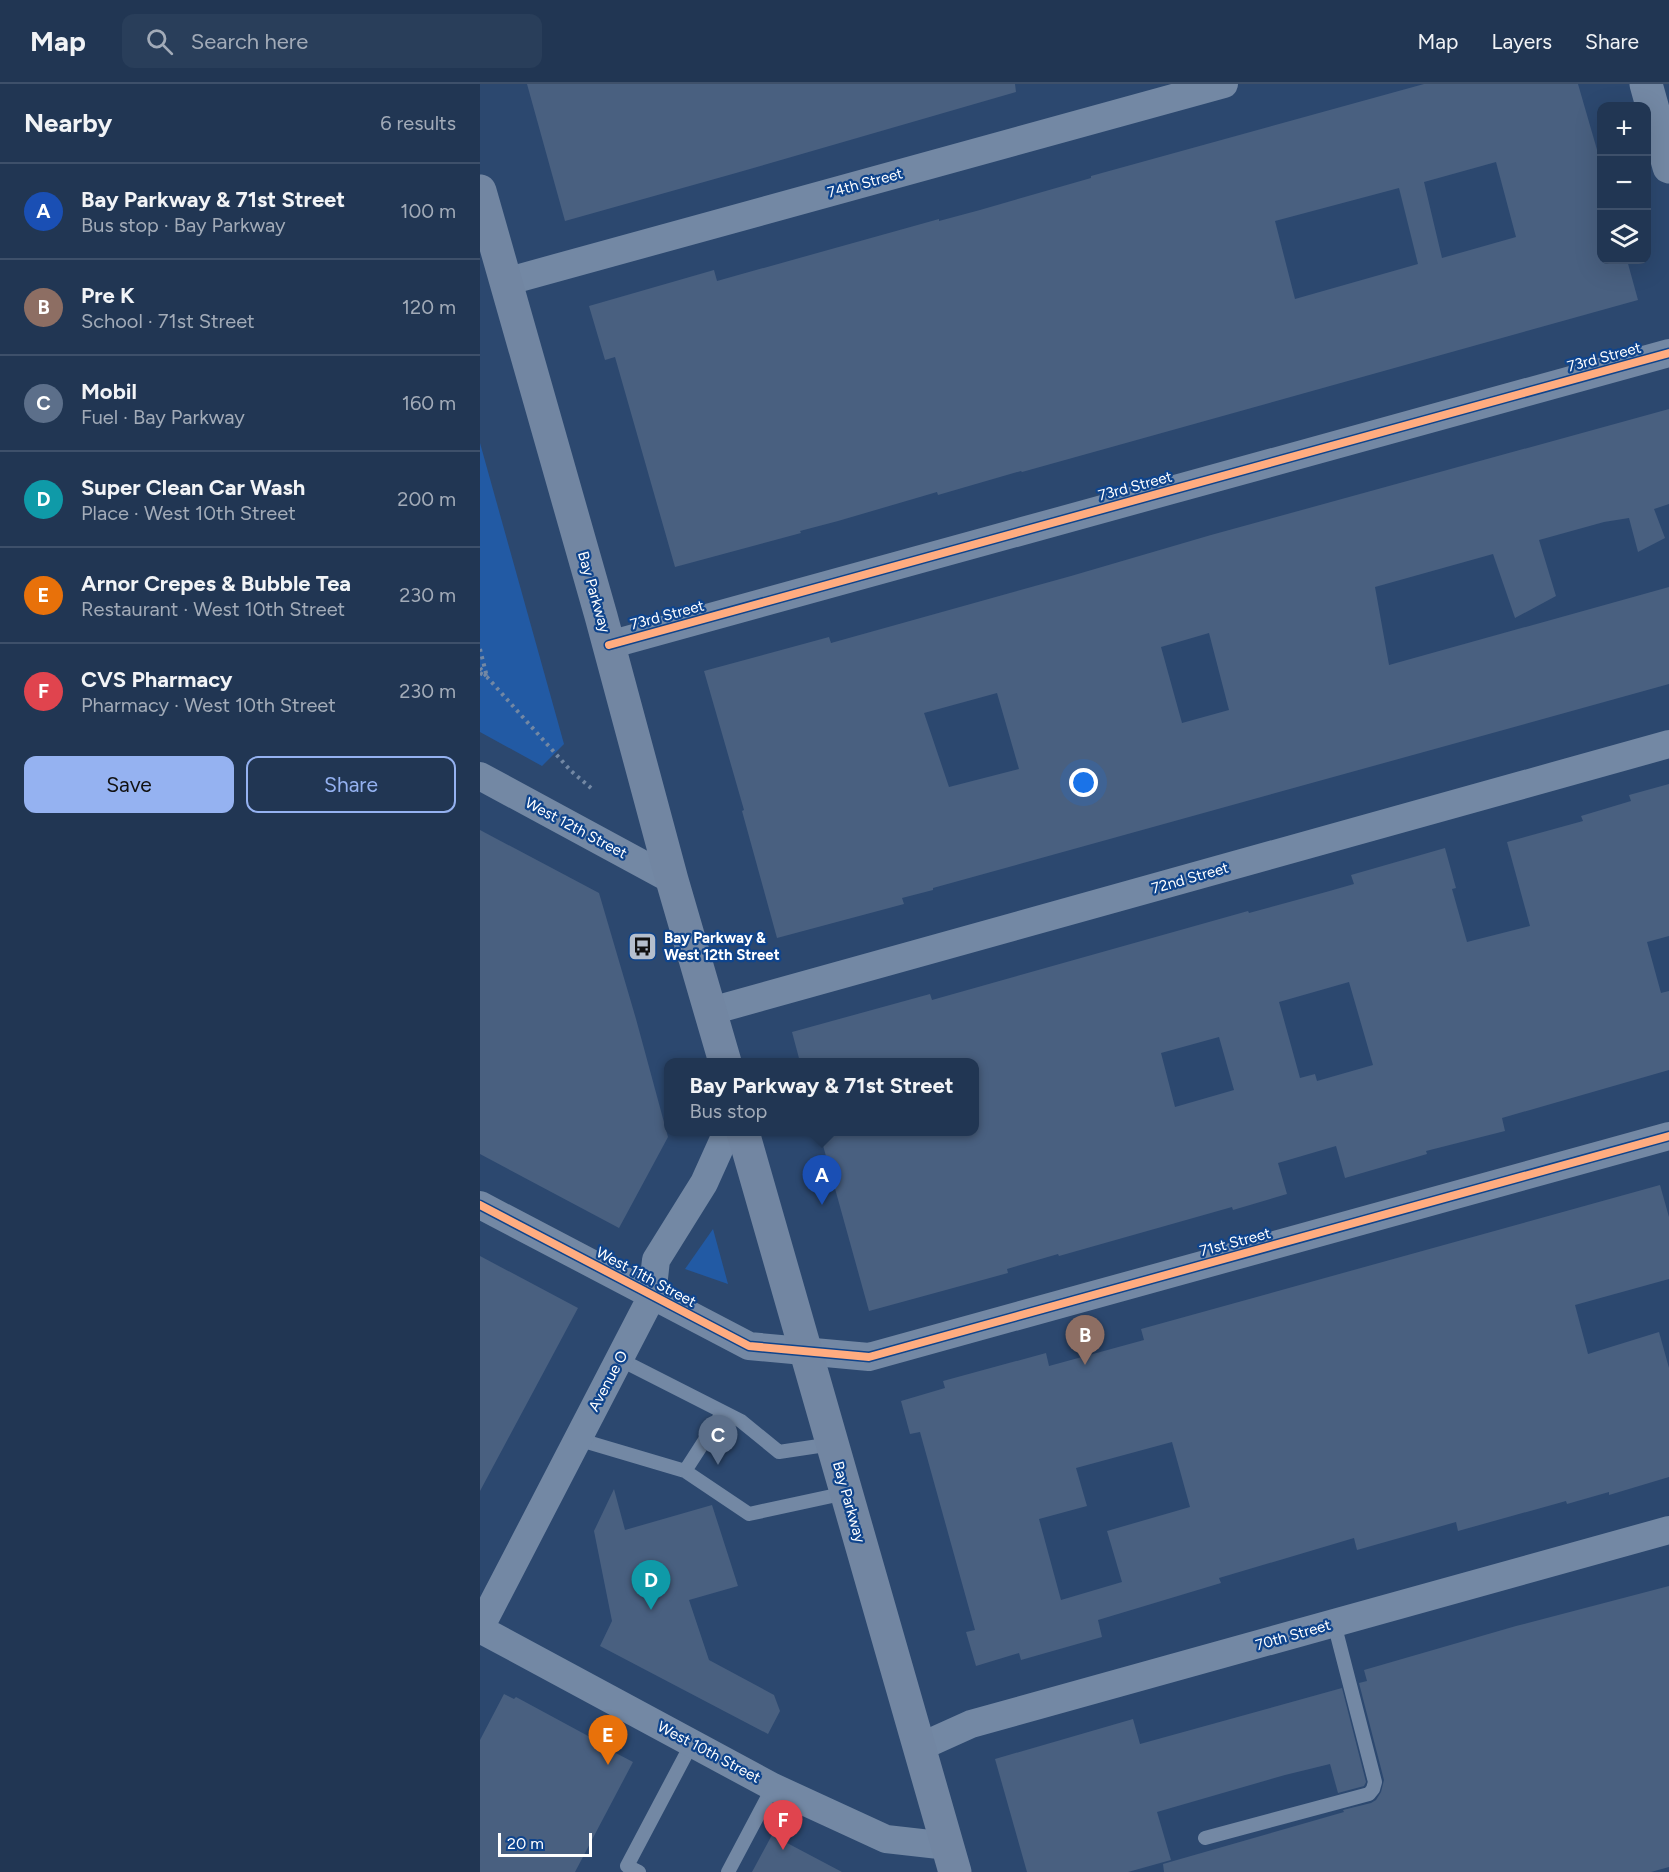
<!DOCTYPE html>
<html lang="en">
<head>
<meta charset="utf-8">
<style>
	body { margin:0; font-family:Figtree,sans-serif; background:#293e5a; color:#f1f3f6 }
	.controls { position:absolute; right:18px; top:18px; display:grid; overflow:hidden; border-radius:12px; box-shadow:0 6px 24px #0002 }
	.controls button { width:54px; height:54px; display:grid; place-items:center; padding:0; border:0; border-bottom:2px solid #3e506a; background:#213653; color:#f1f3f6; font:30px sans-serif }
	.scale { position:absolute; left:18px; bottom:15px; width:94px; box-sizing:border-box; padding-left:6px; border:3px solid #fff; border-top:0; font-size:16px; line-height:21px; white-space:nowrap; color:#fff; -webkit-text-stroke:4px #0f448c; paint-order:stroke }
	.you { position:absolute; left:604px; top:699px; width:21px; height:21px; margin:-15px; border:4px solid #fff; border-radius:50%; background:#1a73e8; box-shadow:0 0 0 9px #1a73e833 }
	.badge { display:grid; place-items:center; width:39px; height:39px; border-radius:50%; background:#95b2f1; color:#fff; font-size:20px; font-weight:700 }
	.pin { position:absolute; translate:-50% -50px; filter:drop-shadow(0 2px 3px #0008) }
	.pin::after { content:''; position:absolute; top:32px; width:21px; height:18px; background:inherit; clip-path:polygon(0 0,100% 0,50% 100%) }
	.popup { position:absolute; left:184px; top:974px; width:315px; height:78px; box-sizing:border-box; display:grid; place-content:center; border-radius:12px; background:#213653; filter:drop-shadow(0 2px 4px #0005); font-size:20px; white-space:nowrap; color:#a2abb8 }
	.popup b { font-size:22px; color:#f1f3f6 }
	.popup::after { content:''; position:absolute; left:50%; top:100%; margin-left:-12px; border:12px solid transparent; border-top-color:#213653 }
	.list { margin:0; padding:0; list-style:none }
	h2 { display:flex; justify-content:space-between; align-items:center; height:78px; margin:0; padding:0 24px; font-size:26px }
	h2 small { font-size:20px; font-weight:400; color:#a2abb8 }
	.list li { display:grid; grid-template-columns:39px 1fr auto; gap:18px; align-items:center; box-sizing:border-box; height:96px; padding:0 24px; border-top:2px solid #3e506a }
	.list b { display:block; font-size:22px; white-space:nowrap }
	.list p { margin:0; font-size:20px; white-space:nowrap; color:#a2abb8 }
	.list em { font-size:20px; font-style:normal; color:#a2abb8 }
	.actions { display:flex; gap:12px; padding:18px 24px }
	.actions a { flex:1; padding:14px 0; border:2px solid #95b2f1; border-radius:12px; text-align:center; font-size:21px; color:#95b2f1 }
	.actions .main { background:#95b2f1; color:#111 }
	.icon { flex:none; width:33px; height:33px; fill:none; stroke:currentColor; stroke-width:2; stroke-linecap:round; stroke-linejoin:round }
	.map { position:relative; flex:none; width:1189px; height:1788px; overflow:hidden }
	header { display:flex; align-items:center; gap:36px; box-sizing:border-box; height:84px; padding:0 30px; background:#213653; border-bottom:2px solid #3e506a }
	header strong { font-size:28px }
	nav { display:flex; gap:33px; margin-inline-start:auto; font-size:21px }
	.search { width:420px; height:54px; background:#293e5a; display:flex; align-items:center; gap:15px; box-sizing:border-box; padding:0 21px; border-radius:12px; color:#a2abb8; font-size:22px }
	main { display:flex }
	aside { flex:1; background:#213653 }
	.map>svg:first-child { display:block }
	.green { fill:#225aa4 }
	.building { fill:#496080; fill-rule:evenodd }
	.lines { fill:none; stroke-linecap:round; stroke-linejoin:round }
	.path { stroke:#7388a4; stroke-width:4; stroke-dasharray:3 4.5; stroke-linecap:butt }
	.service { stroke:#7388a4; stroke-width:14 }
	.minor { stroke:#7388a4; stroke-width:28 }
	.tertiary { stroke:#7388a4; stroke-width:33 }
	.primary { stroke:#7286a2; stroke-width:33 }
	.cycleway-casing { stroke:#0f448c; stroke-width:11 }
	.cycleway { stroke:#ffac80; stroke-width:8 }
	.labels { text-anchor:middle; stroke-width:4.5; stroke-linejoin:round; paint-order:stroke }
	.street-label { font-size:15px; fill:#fff; stroke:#0f448c }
	.poi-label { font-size:15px; font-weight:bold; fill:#fff; stroke:#0f448c; text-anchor:start }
</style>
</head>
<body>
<header>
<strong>Map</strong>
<div class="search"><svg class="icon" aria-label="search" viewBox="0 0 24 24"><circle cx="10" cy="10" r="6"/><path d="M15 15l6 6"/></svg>Search here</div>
<nav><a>Map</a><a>Layers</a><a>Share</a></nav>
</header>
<main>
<aside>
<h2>Nearby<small>6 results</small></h2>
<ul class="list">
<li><span class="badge" style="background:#1a4fb4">A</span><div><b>Bay Parkway &amp; 71st Street</b><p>Bus stop · Bay Parkway</p></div><em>100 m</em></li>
<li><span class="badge" style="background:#8d6e63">B</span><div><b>Pre K</b><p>School · 71st Street</p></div><em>120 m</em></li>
<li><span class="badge" style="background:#5c6f8a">C</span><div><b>Mobil</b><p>Fuel · Bay Parkway</p></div><em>160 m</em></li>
<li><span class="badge" style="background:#0f9aa8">D</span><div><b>Super Clean Car Wash</b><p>Place · West 10th Street</p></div><em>200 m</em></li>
<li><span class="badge" style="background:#e8710a">E</span><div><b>Arnor Crepes &amp; Bubble Tea</b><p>Restaurant · West 10th Street</p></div><em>230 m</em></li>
<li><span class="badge" style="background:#e0444e">F</span><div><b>CVS Pharmacy</b><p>Pharmacy · West 10th Street</p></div><em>230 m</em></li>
</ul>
<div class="actions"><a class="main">Save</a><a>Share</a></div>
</aside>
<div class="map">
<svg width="1189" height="1788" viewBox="0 0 1189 1788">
	<rect width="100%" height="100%" fill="#2c486f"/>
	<path class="green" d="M0 359 84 660 62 682 0 648Z
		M233 1145 248 1200 205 1185Z"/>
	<path class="building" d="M47 0H535L536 8 256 89 85 137Z
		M944 0H1098L1122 83V176H1147L1158 216 542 388 541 387 458 411 457 408 358 437 320 447 321 449 195 483 135 273 125 276 109 222 234 186 237 197 459 135V137L500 126 611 94V92ZM1016 78 1036 153 962 174 944 98ZM919 104 938 180 815 215 795 137Z
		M1189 325V420L1174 425 1185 454 1158 468 1149 434 1124 438 1059 456 1076 512 1035 534 1013 470 895 503 909 581 1189 503V600L453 804V806L422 814 424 820 297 854 262 727 264 726 224 587 349 553 351 559 591 492 731 451ZM729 549 749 626 702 639 681 563ZM517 609 539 685 469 703 444 629Z
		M1189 700V852L1167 858 1181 909 1189 907V986L1022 1034 1025 1047 946 1067 947 1070 865 1094 856 1062 798 1079 807 1110 753 1126 752 1123 579 1172 578 1170 527 1185 528 1189 389 1227 339 1047H495V978H320L312 948 450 910 452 916 768 827 769 829 846 808 874 800 871 791 965 764 976 804 972 805 987 858 1050 842 1027 758 1103 737 1101 732 1151 717 1149 711ZM869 898 893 981 837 997 835 990 820 994 799 918ZM739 953 754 1006 695 1023 681 969Z
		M0 746 119 809 156 935 188 1053 139 1144 0 1070Z
		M1180 1101 1189 1133V1195L1095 1221 1108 1270 1179 1248 1189 1284V1393L1129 1411V1408L1087 1420 1086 1417 978 1447 976 1438 877 1466 874 1454 739 1494 741 1499 618 1536 622 1553 541 1576 539 1569 496 1582 486 1548 495 1546 440 1348 430 1350 421 1317 465 1304 463 1297 566 1269 569 1282 664 1256 661 1245ZM692 1358 710 1423 627 1447 642 1498 581 1516 559 1435 607 1422 596 1384Z
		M0 1172 98 1224 0 1407Z
		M134 1405 145 1446 232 1421 258 1502 209 1516 229 1576 294 1611 300 1627 288 1650 120 1562 132 1537 114 1447Z
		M1189 1502V1783L1171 1788H684L683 1780 864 1728 863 1726 891 1719 896 1716 901 1708 904 1696 879 1599 887 1597 884 1586 1036 1542Z
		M862 1604 886 1698 884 1702 858 1709 850 1680 805 1691 677 1728 691 1776 648 1788H547L515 1675 653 1635 660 1660Z
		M24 1610 34 1615 36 1613 110 1653 109 1655 153 1678 95 1788H0V1656Z
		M292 1751 362 1788H272Z"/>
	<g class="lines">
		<path class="path" d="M0 565 7 593 0 584
			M0 589 7 593 91 687 111 704"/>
		<path class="service" d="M139 1275 261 1337 299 1368 352 1360
			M97 1355 205 1387 243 1328
			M205 1387 269 1430 366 1409
			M725 1754 889 1710 893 1705 895 1698 854 1539
			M159 1788 147 1782 212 1659
			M248 1788 293 1703"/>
		<path class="minor" d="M25 198 744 0
			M129 561 1189 269
			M0 692 192 796
			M231 927 1189 660
			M0 1121 269 1262 389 1273 1189 1052
			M0 1544 172 1212 176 1176 224 1099 247 1048
			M0 1545 293 1703 406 1755 468 1762
			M440 1663 491 1640 1189 1446"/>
		<path class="tertiary" d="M1166 0 1189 83"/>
		<path class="primary" d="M0 107 121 532 192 796 245 978
			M263 1048 475 1788"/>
		<defs>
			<path id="cycleway" d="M129 561 1189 269
				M0 1121 269 1262 389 1273 1189 1052"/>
		</defs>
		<use href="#cycleway" class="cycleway-casing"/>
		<use href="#cycleway" class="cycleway"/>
	</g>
	<defs>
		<symbol id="bus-square" viewBox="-11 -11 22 22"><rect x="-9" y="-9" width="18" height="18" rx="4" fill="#b5bfcd" stroke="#0f448c"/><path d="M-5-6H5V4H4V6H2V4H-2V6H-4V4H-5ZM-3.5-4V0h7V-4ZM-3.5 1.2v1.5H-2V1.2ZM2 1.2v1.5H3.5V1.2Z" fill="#111"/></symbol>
	</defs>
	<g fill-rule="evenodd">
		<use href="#bus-square" x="146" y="846" width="33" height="33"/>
	</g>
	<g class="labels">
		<g class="street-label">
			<text transform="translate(385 99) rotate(-15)" y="5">74th Street</text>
			<text transform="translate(1124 273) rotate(-15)" y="5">73rd Street</text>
			<text transform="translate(655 402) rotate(-15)" y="5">73rd Street</text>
			<text transform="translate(114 508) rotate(74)" y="5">Bay Parkway</text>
			<text transform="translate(187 531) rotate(-15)" y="5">73rd Street</text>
			<text transform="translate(96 744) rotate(28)" y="5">West 12th Street</text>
			<text transform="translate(710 794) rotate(-16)" y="5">72nd Street</text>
			<text transform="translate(755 1158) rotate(-15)" y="5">71st Street</text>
			<text transform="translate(166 1193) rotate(28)" y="5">West 11th Street</text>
			<text transform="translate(128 1297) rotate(-62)" y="5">Avenue O</text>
			<text transform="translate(369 1418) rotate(74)" y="5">Bay Parkway</text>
			<text transform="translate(813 1551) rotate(-16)" y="5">70th Street</text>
			<text transform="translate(229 1668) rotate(28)" y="5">West 10th Street</text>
		</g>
		<g class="poi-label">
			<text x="184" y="859">Bay Parkway &amp;<tspan x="184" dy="17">West 12th Street</tspan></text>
		</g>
	</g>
</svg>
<div class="controls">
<button>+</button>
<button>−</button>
<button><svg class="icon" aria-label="layers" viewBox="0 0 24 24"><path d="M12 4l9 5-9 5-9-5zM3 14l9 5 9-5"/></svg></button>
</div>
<div class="scale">20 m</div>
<div class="you"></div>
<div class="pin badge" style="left:342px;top:1121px;background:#1a4fb4">A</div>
<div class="popup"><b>Bay Parkway &amp; 71st Street</b>Bus stop</div>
<div class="pin badge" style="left:605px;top:1281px;background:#8d6e63">B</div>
<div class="pin badge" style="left:238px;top:1381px;background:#5c6f8a">C</div>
<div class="pin badge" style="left:171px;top:1526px;background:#0f9aa8">D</div>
<div class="pin badge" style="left:128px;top:1681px;background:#e8710a">E</div>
<div class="pin badge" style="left:303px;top:1766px;background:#e0444e">F</div>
</div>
</main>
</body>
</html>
